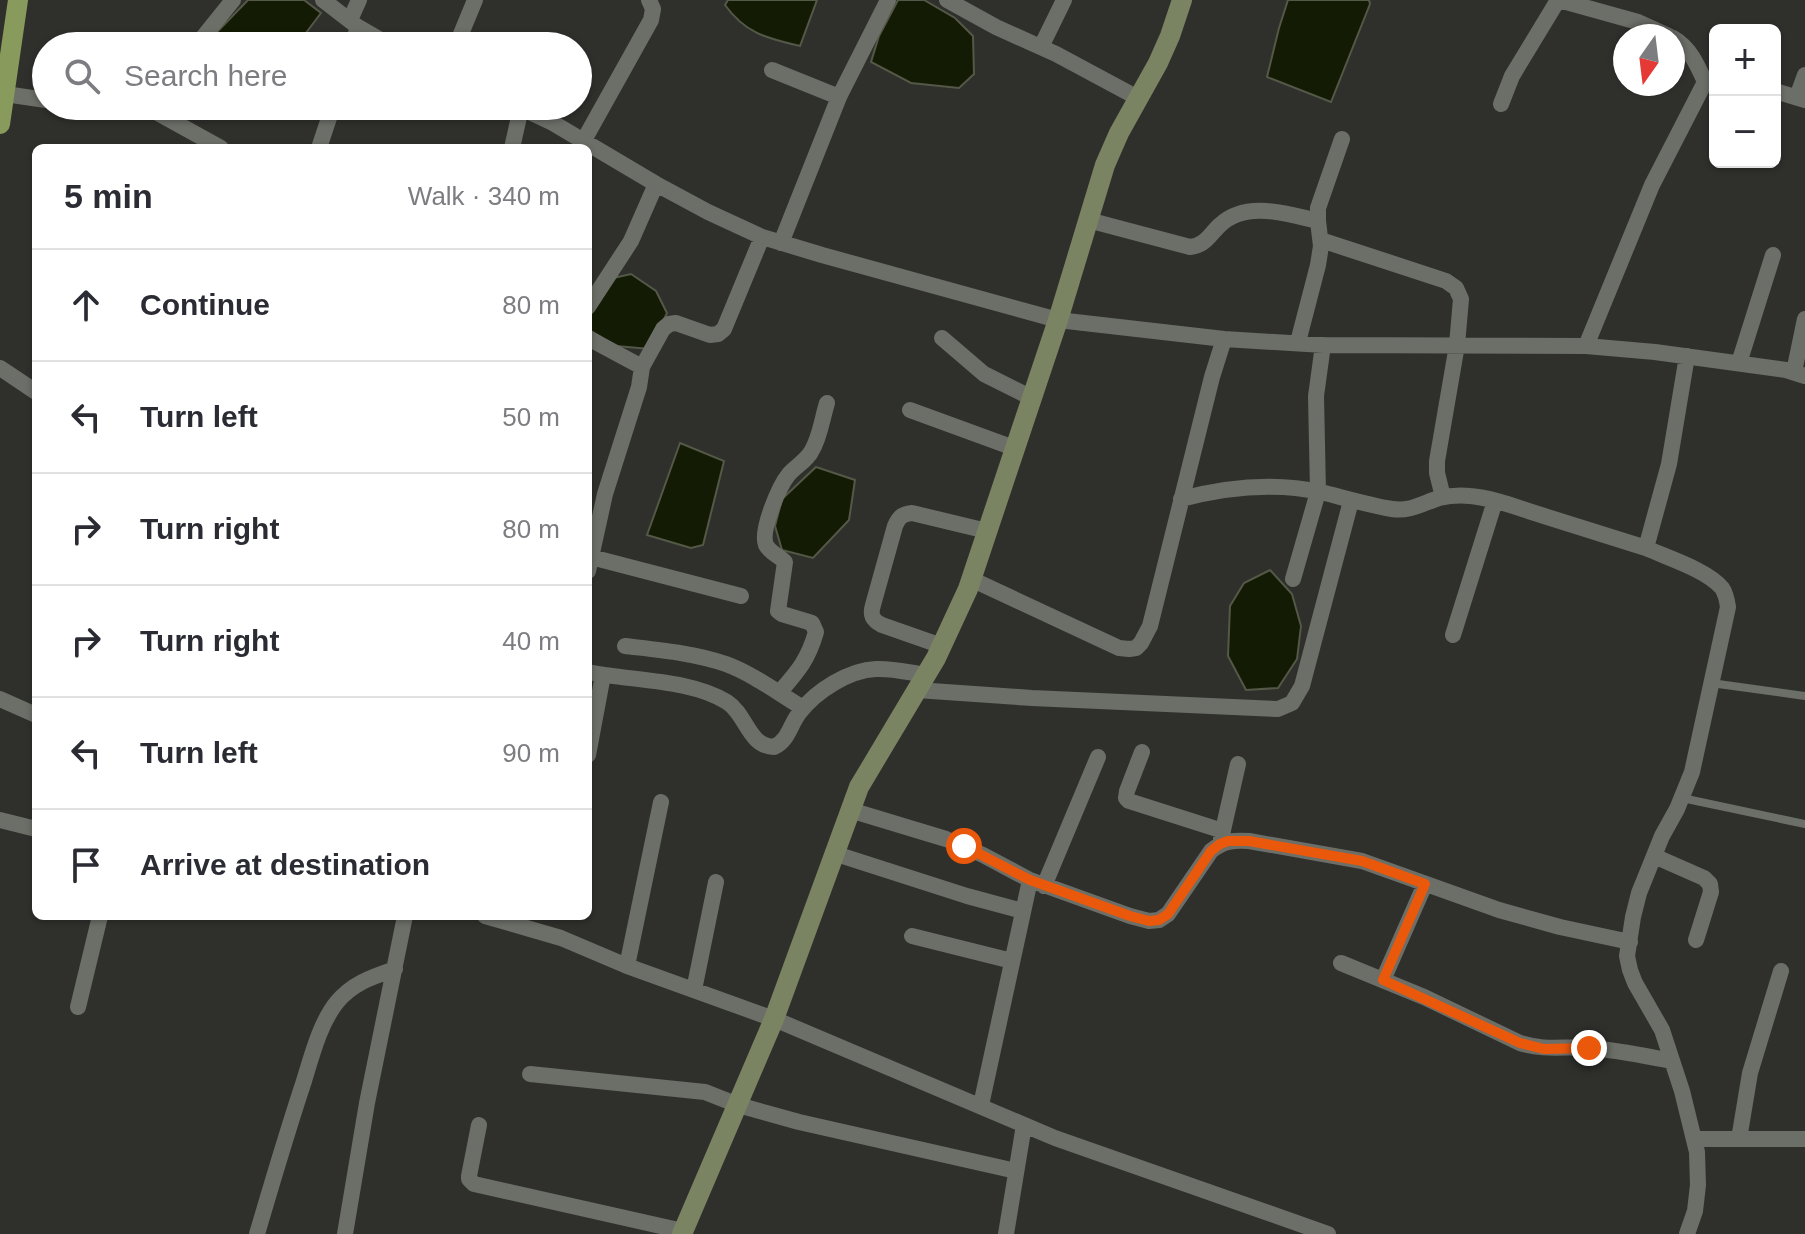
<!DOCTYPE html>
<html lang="en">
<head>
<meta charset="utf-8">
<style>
	body { margin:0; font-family:Helvetica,sans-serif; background:#f2f2f3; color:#2b2b33 }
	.controls { position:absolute; right:24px; top:24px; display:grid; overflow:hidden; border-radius:12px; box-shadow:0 2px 6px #0004 }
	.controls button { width:72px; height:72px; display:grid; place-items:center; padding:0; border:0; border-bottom:2px solid #e1e1e2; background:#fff; color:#2b2b33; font:40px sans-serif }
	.compass { position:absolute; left:1613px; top:24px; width:72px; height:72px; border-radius:50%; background:#fff; box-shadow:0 2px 6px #0004; rotate:194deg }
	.stop { position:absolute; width:24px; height:24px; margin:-18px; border:6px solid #ea580c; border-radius:50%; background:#fff }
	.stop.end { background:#ea580c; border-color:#fff; box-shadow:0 2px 8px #0008 }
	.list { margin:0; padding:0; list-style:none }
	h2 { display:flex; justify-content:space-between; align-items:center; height:104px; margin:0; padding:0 32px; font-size:34px }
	h2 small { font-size:26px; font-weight:400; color:#7c7c81 }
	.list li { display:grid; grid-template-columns:52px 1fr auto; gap:24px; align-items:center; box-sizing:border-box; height:112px; padding:0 32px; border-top:2px solid #e1e1e2 }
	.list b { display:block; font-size:30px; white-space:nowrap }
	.list em { font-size:26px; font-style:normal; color:#7c7c81 }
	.icon { flex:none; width:44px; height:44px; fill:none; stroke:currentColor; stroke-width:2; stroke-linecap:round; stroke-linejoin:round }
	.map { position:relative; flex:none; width:1805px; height:1234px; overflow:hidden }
	.search { position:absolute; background:#fff; box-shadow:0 2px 6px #0004; left:32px; top:32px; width:560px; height:88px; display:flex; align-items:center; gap:20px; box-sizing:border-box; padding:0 28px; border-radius:44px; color:#7c7c81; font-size:30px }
	.panel { position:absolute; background:#fff; box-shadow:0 2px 6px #0004; left:32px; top:144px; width:560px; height:776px; border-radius:12px }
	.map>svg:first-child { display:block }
	.water { fill:#141b04; stroke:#535847; stroke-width:2 }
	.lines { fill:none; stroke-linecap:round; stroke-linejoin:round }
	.lane { stroke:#6c6e68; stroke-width:8 }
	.street { stroke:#6c6e68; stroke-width:16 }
	.secondary { stroke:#7a8462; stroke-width:20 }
	.primary { stroke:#889a5c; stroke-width:20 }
	.route { stroke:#ea580c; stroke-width:10 }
</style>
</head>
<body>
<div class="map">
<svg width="1805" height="1234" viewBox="0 0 1805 1234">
	<rect width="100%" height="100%" fill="#2f302c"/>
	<path class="water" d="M248 0H304L321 13 296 46H237L217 32Z
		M728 0H817L800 46C767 38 746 34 725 5Z
		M898 0H924L955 18 973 36 974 74 959 88 911 83 871 62 879 36Z
		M1288 0H1369L1370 4 1331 102 1267 77 1279 28Z
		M631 274 656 291 667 313 650 349 616 346 588 329V312L609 279Z
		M680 443 724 461 703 545 691 548 647 535Z
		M816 467 855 480 849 520 813 558 782 550 775 526 782 499Z
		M1270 570 1292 594 1301 626 1297 659 1278 688 1246 690 1228 656 1230 606 1244 583Z"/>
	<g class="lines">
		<path class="lane" d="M1711 683 1805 696
			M1682 798 1805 824"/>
		<path class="street" d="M323 0 358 27 391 46
			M947 0 996 27 1056 54 1138 98
			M1559 0 1638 22 1669 36
			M350 20 359 0
			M196 46 233 0
			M352 46 358 27
			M456 46 475 0
			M1041 47 1064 0
			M772 70 839 97 888 0
			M1775 91 1805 100
			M5 94 46 100
			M1797 97 1805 75
			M1501 104 1512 76 1558 0
			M89 106 102 108 119 106
			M145 106 221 148
			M517 106 553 123 656 184 708 212 762 237 822 255 1058 320 1224 339 1323 345 1586 346 1655 352 1786 370 1805 376
			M584 140 651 20 653 9 649 0
			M319 148 333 106
			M512 148 521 108
			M1088 220 1190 247C1205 246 1210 234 1220 225 1246 200 1287 214 1318 221
			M1321 240 1446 281 1456 288 1461 299 1457 345 1437 461V473L1443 497
			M781 243 839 97
			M588 307 631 241 656 184
			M588 338 642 367 639 387 605 494 588 571
			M942 338 984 374 1032 398
			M1298 342 1318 265 1321 246 1318 221V208L1342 139
			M1586 346 1652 185 1705 82C1697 64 1690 48 1673 38
			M1739 363 1773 255
			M642 367 663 329 669 324 676 323 710 335 718 334 724 329 762 237
			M0 368 36 392
			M1794 372 1805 319
			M910 410 1014 448
			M1181 499C1226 487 1274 482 1321 492 1345 498 1368 505 1392 509 1410 512 1423 503 1439 498 1448 496 1461 495 1470 496 1494 498 1518 508 1541 515 1576 526 1611 537 1646 548L1669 464 1687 356
			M1646 548C1668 558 1707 570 1722 588 1726 594 1727 600 1728 607L1692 772 1677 809 1662 836 1639 893 1633 917 1627 956 1630 970 1635 983 1662 1030 1682 1091 1697 1152 1698 1185 1695 1211 1687 1234
			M591 557 741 596
			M971 579 1119 648 1129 649 1136 648 1141 643 1150 626 1212 377 1224 339
			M1293 579 1318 492 1316 396 1323 345
			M1453 635 1495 501
			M625 646C659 650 694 653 726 664 753 674 778 693 803 708
			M942 646 882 625C872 620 870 615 873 605L895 526C899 517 902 514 912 513L987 531
			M588 672C631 681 690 679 727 702 747 715 748 746 774 747 789 740 790 724 800 712 816 691 849 670 876 669 893 668 910 673 926 675
			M917 690 1032 698 1278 709 1292 703 1302 686 1351 501
			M779 693C798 671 808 660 816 632L812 623 782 614 778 611 785 562C780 556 770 553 766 545 760 531 779 486 789 474 796 466 806 461 811 452 820 438 822 419 827 403
			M0 699 36 715
			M1142 752 1127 791 1126 798 1129 801 1223 831
			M588 755 603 675
			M850 810 946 839 983 855 1030 880 1130 916 1149 921 1159 920 1168 914 1211 851C1223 841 1233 840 1249 841L1362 861 1499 910 1560 927 1630 942
			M0 820 36 829
			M1221 839 1238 764
			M833 853 967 896 1023 911
			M1654 856 1704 878 1710 884 1711 892 1696 940
			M1044 886 1098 757
			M485 916 561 938 627 966 774 1019 1055 1138 1328 1234
			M912 936 1012 961
			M1341 963 1424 997 1520 1043C1546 1051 1563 1046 1590 1048 1617 1050 1645 1056 1672 1061
			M627 966 661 802
			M1383 980 1425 884
			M694 990 716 882
			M78 1007 100 916
			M530 1074 705 1092 738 1105 799 1122 1016 1171
			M981 1105 1030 880
			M479 1125 469 1176V1179L474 1184 683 1231
			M1694 1139H1805
			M1739 1139 1750 1073 1781 971
			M257 1234C272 1183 287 1132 304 1081 312 1055 320 1023 337 1002 353 983 372 977 395 969
			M345 1234 367 1103 405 916
			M1006 1234 1024 1125"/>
		<path class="secondary" d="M682 1234 774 1019 859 787 936 658 968 589 1058 320 1105 165 1119 133 1158 63 1170 36 1182 0"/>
		<path class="primary" d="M0 124 18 0"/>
	</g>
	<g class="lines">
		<path class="route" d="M964 846 1030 880 1130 916 1149 921 1159 920 1168 914 1211 851 1220 844 1228 841H1249L1362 861 1425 884 1383 980 1520 1043 1544 1049 1589 1048"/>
	</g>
</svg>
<div class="controls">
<button>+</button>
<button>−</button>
</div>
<svg class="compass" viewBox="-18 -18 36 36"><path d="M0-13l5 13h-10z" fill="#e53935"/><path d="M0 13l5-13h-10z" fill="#7c7c81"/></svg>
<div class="stop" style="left:964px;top:846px"></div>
<div class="stop end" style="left:1589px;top:1048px"></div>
<div class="search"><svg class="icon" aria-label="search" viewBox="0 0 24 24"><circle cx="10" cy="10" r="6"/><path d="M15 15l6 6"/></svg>Search here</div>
<section class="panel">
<h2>5 min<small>Walk · 340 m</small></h2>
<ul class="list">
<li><svg class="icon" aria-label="ahead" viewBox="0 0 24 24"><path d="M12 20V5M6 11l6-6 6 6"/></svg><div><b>Continue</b></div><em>80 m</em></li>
<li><svg class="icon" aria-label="left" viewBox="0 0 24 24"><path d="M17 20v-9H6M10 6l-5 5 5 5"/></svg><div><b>Turn left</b></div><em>50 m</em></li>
<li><svg class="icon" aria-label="right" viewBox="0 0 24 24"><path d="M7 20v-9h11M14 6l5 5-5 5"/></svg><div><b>Turn right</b></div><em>80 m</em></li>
<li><svg class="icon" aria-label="right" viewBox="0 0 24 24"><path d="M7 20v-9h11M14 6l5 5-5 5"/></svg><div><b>Turn right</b></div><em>40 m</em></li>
<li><svg class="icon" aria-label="left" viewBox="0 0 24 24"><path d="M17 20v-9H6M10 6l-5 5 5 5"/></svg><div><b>Turn left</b></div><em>90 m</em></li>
<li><svg class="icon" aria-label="arrive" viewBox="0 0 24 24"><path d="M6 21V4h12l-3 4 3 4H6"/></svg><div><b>Arrive at destination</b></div></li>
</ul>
</section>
</div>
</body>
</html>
